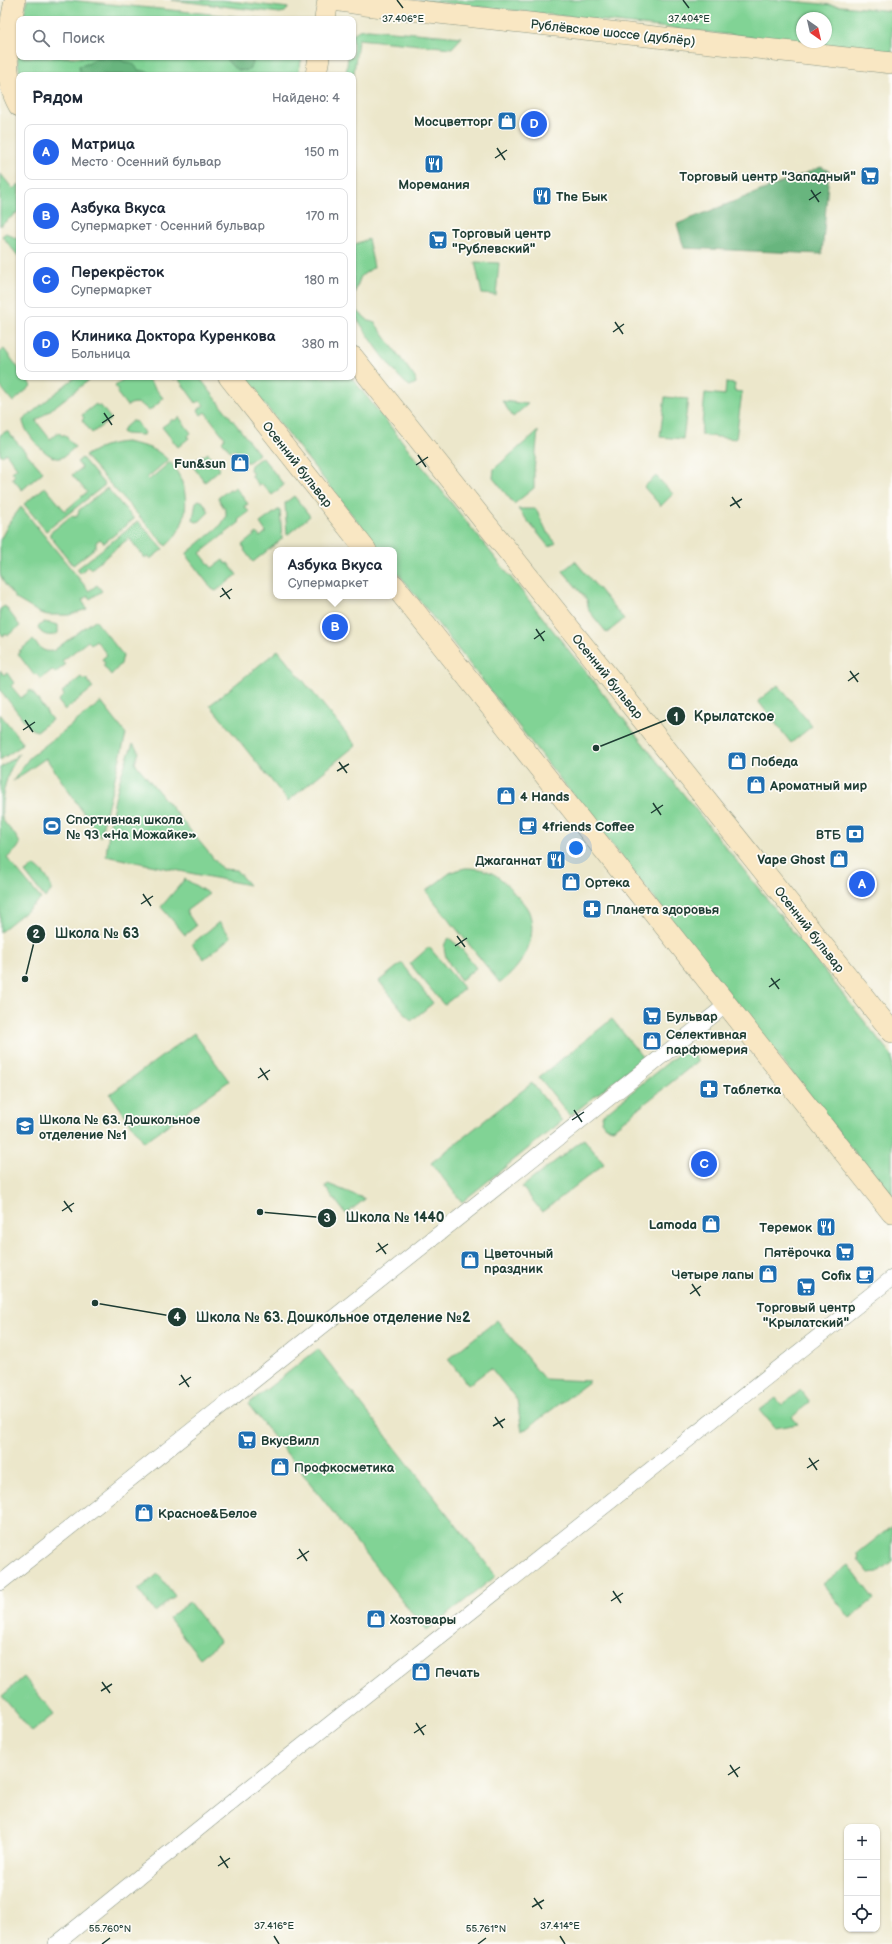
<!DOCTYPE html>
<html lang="ru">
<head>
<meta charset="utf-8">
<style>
	body { margin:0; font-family:"Balsamiq Sans",sans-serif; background:#f2f2f3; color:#1f2937 }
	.controls { position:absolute; right:12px; bottom:12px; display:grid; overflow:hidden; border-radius:8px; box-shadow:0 1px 3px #0004 }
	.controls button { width:36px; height:36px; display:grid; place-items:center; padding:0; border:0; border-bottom:1px solid #e0e1e3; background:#fff; color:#1f2937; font:20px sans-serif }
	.compass { position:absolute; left:796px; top:12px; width:36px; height:36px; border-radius:50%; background:#fff; box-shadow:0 1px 3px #0004; rotate:146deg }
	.you { position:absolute; left:576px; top:848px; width:14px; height:14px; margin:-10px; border:3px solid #fff; border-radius:50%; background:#1a73e8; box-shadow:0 0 0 6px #1a73e833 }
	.badge { display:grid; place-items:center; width:26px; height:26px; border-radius:50%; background:#2563eb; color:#fff; font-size:13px; font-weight:700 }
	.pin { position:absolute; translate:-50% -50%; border:2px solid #fff; box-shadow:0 1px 4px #0006 }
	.popup { position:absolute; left:273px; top:547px; width:124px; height:52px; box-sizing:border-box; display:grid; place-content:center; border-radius:8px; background:#fff; filter:drop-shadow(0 1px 3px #0005); font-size:13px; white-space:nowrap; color:#747a83 }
	.popup b { font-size:15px; color:#1f2937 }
	.popup::after { content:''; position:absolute; left:50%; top:100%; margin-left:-8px; border:8px solid transparent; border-top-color:#fff }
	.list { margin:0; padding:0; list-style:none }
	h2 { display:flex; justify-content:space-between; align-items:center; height:52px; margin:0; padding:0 16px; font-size:17px }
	h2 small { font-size:13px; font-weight:400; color:#747a83 }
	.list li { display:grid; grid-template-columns:26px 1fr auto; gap:12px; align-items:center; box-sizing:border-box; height:56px; margin:0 8px 8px; padding:0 8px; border:1px solid #e0e1e3; border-radius:8px }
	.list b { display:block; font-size:15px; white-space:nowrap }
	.list p { margin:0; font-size:13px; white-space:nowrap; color:#747a83 }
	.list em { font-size:13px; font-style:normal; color:#747a83 }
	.icon { flex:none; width:22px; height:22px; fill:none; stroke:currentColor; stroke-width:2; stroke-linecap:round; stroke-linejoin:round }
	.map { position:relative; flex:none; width:892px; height:1944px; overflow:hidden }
	.search { position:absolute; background:#fff; box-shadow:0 1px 3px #0004; left:16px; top:16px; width:340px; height:44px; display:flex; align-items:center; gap:10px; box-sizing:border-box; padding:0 14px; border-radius:8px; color:#747a83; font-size:15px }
	.panel { position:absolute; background:#fff; box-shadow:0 1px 3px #0004; left:16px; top:72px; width:340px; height:308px; border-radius:8px }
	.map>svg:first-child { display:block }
	.green { fill:#81d395; stroke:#508864; fill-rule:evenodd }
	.forest { fill:#68b57e; stroke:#447959 }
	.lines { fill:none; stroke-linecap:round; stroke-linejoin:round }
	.street-casing { stroke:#869280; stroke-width:16 }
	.secondary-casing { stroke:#869280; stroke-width:22 }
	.street { stroke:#fff; stroke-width:15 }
	.secondary { stroke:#f9e7c3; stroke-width:21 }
	.ticks { fill:none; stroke:#1f3d34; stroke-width:1.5 }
	.labels { text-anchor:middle; stroke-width:3.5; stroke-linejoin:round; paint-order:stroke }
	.street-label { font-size:13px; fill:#1f3d34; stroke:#fdfcf7 }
	.poi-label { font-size:13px; font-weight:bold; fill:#1f3d34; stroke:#fdfcf7; text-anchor:start }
	.ticks-label { font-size:10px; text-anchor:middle; fill:#1f3d34; stroke:#fdfcf7; stroke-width:3.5; stroke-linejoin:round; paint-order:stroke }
	.leader { fill:none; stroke:#1f3d34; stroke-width:1.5 }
	.callout-dot { fill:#1f3d34; stroke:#fdfcf7; stroke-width:1.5 }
	.mark-label { font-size:12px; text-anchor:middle; font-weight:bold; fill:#fff }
	.callout-label { font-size:14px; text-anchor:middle; font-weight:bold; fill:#1f3d34; stroke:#fdfcf7; stroke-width:3.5; stroke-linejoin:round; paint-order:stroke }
</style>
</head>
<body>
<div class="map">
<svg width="892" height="1944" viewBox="0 0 892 1944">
	<rect width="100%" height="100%" fill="#fdfcf7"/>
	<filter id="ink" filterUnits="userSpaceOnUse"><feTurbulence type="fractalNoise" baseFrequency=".025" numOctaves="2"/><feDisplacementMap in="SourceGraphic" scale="8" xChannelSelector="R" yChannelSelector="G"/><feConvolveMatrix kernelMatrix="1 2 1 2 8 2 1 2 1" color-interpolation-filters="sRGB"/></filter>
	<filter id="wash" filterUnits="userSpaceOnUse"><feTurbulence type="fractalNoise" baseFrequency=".012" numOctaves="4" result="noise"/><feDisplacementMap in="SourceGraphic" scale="16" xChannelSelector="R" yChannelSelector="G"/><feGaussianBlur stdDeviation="0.9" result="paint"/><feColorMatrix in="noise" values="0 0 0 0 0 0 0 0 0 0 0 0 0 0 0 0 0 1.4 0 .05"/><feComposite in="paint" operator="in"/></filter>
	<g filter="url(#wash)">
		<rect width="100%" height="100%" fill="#ece7cb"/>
		<path class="green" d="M27 0H69L262 19H23Z
			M171 0H221L289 8 285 12 280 13Z
			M419 0H782L892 11V53ZM802 18H826V42H802Z
			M368 29 462 37 452 48 358 39 353 81V75H346L348 57H353V34L359 30Z
			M19 43V57H302L298 75H20L17 54Z
			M0 173 13 189 19 184V211L0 226Z
			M6 233 19 240V257L2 236Z
			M368 239 374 267 361 276 353 297V245Z
			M475 262 499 263 496 295 482 294Z
			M355 309 369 321 375 323 415 378 416 383 410 386C396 379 365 330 355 316L353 311Z
			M4 349 19 369V377H26L31 386 13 402 0 386V352Z
			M75 377H93L36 421 50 439 59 432 62 436 64 434 75 447C71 450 65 457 60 458 48 461 22 430 23 420Z
			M126 377H131L132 379 139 377 141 380 146 377 163 398 159 401 160 402 149 411C142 404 136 400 127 406L117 393 118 391 115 386Z
			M172 377H199L259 454 249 462H244L234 449 230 451 222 441 225 438 205 412 201 415 198 410 204 405 200 401 196 403 177 377 174 380Z
			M243 377H351L892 1056V1200L394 568V550H380Z
			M726 383 735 384 734 391 742 392 736 439 701 435 705 393 725 395Z
			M665 397 688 399 683 439 660 437Z
			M502 401 528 404 513 417Z
			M96 404 98 407 100 405 111 419 92 433 82 420 84 418 82 415Z
			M179 417 191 433 188 436 189 438 178 447 162 427 173 419 174 421Z
			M132 421 137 422 144 433 143 435 125 434 122 432 123 429Z
			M7 431 43 472 22 490 12 478 15 475 12 472 17 468 6 453 2 456 0 454V435Z
			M538 431 534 471V488L514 504 493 478 494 469Z
			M126 442C143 446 156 447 168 460L147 478 149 480 170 462C192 488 191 524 166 546L85 456C99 447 110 443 126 442Z
			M208 453 220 469 205 482 191 464 202 455 204 456Z
			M262 457 284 485 272 495 262 484 259 486 251 475 253 473 250 470 251 465Z
			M82 458 105 485 46 531 24 504 45 487 65 511 87 492 72 475 82 468 77 462Z
			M656 476 673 494 661 506 644 487Z
			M235 487 248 504 244 506 249 512 238 520 240 522 200 553 212 568 223 560 226 564 228 563 237 575 216 591 212 589 188 558 187 553 221 525 226 517V511L218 498 230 489 232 490Z
			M107 488 134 519 104 543 100 539 96 542V547L73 565 50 536V533L71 516 75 517 78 515 79 510Z
			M294 496 310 516 287 535 285 503Z
			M199 500 203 502 209 512 200 521 196 522 193 520 196 502Z
			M21 507 89 591 97 585 102 591 90 599 88 596 82 600 87 609 69 615H48L40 613 16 599 4 583 0 574V540L9 523Z
			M518 509H536L547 532 556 543 549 547Z
			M278 510H280L282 539 253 562 244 550 245 549 242 545 257 533 260 537 266 532 260 523Z
			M138 521 163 549 150 559 148 556 145 558 129 538 91 569 88 566 80 573 77 569Z
			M575 561 624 619 607 633 589 611 587 600 563 571Z
			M5 606 20 626 7 636 6 634 3 636 0 632V609Z
			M95 620 123 655 121 664 111 675 103 665 105 663 102 659 107 655 96 640 91 644 88 641 62 661 65 665 55 673 52 670 41 679 36 674 34 675 18 654 20 652 19 651 33 640C39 647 43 653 53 651Z
			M44 622 58 625V633C51 638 40 635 38 627Z
			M278 650 356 745 288 801 210 705Z
			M0 670 4 675 7 673 14 683 11 686 21 698 31 690 52 720 37 731 31 729 0 690Z
			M81 677 84 680 86 678 93 688 65 710 58 701 64 695 62 692Z
			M778 685 812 726 791 743 758 701Z
			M101 702 126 734 100 837 46 758 13 781 29 758Z
			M0 714 22 742 21 746 0 760Z
			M133 744 139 752 135 763 222 869 236 870 249 885 106 856C110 818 117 779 133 744Z
			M19 754C7 771 0 796 2 818 6 827 17 834 20 844L17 849 7 858 41 899 0 932V768Z
			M34 866C41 868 53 884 51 891L45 898 25 872Z
			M465 868C488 868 499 874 514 893 519 898 526 905 529 912 539 939 521 968 500 983L426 891 451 872Z
			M185 879 209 894 186 911 196 926 185 935 161 907Z
			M219 922 231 937 204 959 192 944Z
			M449 938 461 948 476 968 461 980C453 970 436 949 449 938Z
			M429 947 464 989 444 1005 410 964Z
			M402 963 433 1003 411 1021 379 981Z
			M612 1019 643 1058 570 1116 539 1077Z
			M194 1033 229 1081 144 1142 110 1094Z
			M687 1047 698 1061 613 1129 606 1127 601 1121 602 1116Z
			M532 1083 562 1121 462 1202 431 1163Z
			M584 1139 604 1164 542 1212 522 1187Z
			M328 1184 365 1199 346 1214 325 1187Z
			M497 1320 544 1379 590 1381 522 1432 517 1400 491 1368 468 1385 448 1359Z
			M318 1349 496 1576 426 1631 248 1404Z
			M801 1390 810 1402 792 1417 798 1424 775 1428 760 1410 776 1398 782 1405Z
			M892 1526V1561L878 1572 869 1573 859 1561 858 1553Z
			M848 1565 874 1599 850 1618 823 1584Z
			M158 1574 175 1596 155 1612 138 1590Z
			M189 1602 220 1642 200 1658 169 1618Z
			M24 1677 54 1714 32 1732 2 1696Z"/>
		<path class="forest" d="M97 57H119L124 62C133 62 134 64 138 70L149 72 151 75H87L80 72 79 66 90 63Z
			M225 57H251L253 63 248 70C237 73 230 65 225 57Z
			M821 167 829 171 822 254 684 248 677 224Z"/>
	</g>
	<g filter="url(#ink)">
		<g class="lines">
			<defs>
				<path id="street" d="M0 1583 726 1005
					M56 1944 244 1792 892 1278"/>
				<path id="secondary" d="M15 0C8 36 0 72 19 106
					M333 0 365 5 892 63
					M325 19 328 0
					M316 75 319 57
					M353 357 892 1032
					M229 377 366 550
					M394 585 892 1213"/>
			</defs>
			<use href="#street" class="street-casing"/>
			<use href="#secondary" class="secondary-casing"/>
			<use href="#street" class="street"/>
			<use href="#secondary" class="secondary"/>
		</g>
	</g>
	<path class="ticks" d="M397 0 403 8M683 0 689 8M497 148 505 160M495 158 507 150M811 190 819 202M809 200 821 192M615 322 623 334M613 332 624 324M104 413 112 425M102 423 114 415M418 455 426 467M416 465 428 457M732 497 740 508M730 506 742 499M222 588 230 599M220 597 232 589M536 629 544 641M534 639 545 631M850 671 858 682M848 681 859 673M25 720 33 732M23 730 35 722M339 762 347 773M337 771 349 764M653 803 661 815M651 813 663 805M143 894 151 906M141 904 153 896M457 936 465 947M455 946 467 938M771 978 779 989M769 987 780 979M260 1068 268 1080M258 1078 270 1070M574 1110 582 1122M572 1120 584 1112M64 1201 72 1212M62 1211 74 1203M378 1243 386 1254M376 1252 388 1244M692 1284 700 1296M690 1294 701 1286M181 1375 189 1387M179 1385 191 1377M495 1417 503 1428M493 1426 505 1419M809 1458 817 1470M807 1468 819 1460M299 1549 307 1561M297 1559 309 1551M613 1591 621 1603M611 1601 623 1593M102 1682 110 1693M101 1691 112 1684M416 1723 424 1735M414 1733 426 1725M730 1765 738 1777M728 1775 740 1767M220 1856 228 1868M218 1866 230 1858M534 1898 542 1909M532 1907 544 1900M274 1936 279 1944M560 1936 565 1944M102 1944 110 1938M478 1944 486 1938"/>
	<defs>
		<symbol id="shop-square" viewBox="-11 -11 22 22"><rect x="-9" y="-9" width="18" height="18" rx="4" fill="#1f6fb2" stroke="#fdfcf7"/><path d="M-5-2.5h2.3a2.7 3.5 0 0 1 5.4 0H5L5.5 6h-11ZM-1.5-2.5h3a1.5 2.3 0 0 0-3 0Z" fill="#fff"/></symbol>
		<symbol id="restaurant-square" viewBox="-11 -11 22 22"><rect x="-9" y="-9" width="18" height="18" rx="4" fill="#1f6fb2" stroke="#fdfcf7"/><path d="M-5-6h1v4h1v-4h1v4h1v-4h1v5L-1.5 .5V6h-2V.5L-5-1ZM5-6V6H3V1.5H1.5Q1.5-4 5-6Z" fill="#fff"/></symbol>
		<symbol id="supermarket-square" viewBox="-11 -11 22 22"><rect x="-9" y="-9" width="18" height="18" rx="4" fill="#1f6fb2" stroke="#fdfcf7"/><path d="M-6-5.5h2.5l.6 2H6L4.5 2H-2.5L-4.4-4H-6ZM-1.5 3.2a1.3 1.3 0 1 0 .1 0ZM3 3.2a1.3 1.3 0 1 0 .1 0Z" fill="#fff"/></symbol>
		<symbol id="stadium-square" viewBox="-11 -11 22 22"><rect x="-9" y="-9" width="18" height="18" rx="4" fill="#1f6fb2" stroke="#fdfcf7"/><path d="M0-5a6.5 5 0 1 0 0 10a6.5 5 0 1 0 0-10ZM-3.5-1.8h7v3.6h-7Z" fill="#fff"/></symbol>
		<symbol id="cafe-square" viewBox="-11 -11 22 22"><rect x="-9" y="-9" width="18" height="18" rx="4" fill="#1f6fb2" stroke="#fdfcf7"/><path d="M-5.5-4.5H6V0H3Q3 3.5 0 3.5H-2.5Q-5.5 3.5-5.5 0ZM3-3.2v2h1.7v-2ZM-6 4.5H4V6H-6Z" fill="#fff"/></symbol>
		<symbol id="bank-square" viewBox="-11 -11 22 22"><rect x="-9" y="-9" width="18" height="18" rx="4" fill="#1f6fb2" stroke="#fdfcf7"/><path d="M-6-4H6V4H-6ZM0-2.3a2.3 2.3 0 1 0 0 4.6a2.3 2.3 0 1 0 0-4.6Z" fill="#fff"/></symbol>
		<symbol id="pharmacy-square" viewBox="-11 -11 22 22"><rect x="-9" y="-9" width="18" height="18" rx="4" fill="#1f6fb2" stroke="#fdfcf7"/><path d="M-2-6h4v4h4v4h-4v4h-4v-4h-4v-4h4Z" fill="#fff"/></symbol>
		<symbol id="school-square" viewBox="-11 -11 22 22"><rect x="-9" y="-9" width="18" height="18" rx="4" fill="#1f6fb2" stroke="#fdfcf7"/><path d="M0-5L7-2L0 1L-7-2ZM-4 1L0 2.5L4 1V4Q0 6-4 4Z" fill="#fff"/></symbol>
	</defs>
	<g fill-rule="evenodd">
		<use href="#shop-square" x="496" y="110" width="22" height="22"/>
		<use href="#restaurant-square" x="423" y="153" width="22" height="22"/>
		<use href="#supermarket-square" x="859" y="165" width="22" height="22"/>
		<use href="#restaurant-square" x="531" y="185" width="22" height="22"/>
		<use href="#supermarket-square" x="427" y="229" width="22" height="22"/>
		<use href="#shop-square" x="229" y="452" width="22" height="22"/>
		<use href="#shop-square" x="726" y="750" width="22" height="22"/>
		<use href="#shop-square" x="745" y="774" width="22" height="22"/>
		<use href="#shop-square" x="495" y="785" width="22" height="22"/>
		<use href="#stadium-square" x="41" y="815" width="22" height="22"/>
		<use href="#cafe-square" x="517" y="815" width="22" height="22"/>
		<use href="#bank-square" x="844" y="823" width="22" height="22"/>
		<use href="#shop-square" x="828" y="848" width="22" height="22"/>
		<use href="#restaurant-square" x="545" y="849" width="22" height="22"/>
		<use href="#shop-square" x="560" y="871" width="22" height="22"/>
		<use href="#pharmacy-square" x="581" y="898" width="22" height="22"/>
		<use href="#supermarket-square" x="641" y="1005" width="22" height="22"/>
		<use href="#shop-square" x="641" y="1030" width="22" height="22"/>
		<use href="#pharmacy-square" x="698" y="1078" width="22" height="22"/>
		<use href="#school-square" x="14" y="1115" width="22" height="22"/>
		<use href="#shop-square" x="700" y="1213" width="22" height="22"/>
		<use href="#restaurant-square" x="815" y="1216" width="22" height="22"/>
		<use href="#supermarket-square" x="834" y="1241" width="22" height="22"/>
		<use href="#shop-square" x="459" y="1249" width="22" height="22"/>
		<use href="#shop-square" x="757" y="1263" width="22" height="22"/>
		<use href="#cafe-square" x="854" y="1264" width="22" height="22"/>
		<use href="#supermarket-square" x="795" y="1276" width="22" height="22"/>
		<use href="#supermarket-square" x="236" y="1429" width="22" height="22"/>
		<use href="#shop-square" x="269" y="1456" width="22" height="22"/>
		<use href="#shop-square" x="133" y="1502" width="22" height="22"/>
		<use href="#shop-square" x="365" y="1608" width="22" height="22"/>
		<use href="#shop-square" x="410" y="1661" width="22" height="22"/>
	</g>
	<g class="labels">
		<g class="street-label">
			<text transform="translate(613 32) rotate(6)" y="5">Рублёвское шоссе (дублёр)</text>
			<text transform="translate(298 464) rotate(52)" y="5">Осенний бульвар</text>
			<text transform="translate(608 676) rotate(51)" y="5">Осенний бульвар</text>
			<text transform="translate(810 929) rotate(52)" y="5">Осенний бульвар</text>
		</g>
		<g class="poi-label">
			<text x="493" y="126" text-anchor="end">Мосцветторг</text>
			<text x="856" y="181" text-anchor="end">Торговый центр "Западный"</text>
			<text x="434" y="189" text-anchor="middle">Моремания</text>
			<text x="556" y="201">The Бык</text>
			<text x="452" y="238">Торговый центр<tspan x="452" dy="15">"Рублевский"</tspan></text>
			<text x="226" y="468" text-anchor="end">Fun&amp;sun</text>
			<text x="751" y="766">Победа</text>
			<text x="770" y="790">Ароматный мир</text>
			<text x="520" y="801">4 Hands</text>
			<text x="66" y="824">Спортивная школа<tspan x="66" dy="15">№ 93 «На Можайке»</tspan></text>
			<text x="542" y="831">4friends Coffee</text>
			<text x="841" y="839" text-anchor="end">ВТБ</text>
			<text x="825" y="864" text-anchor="end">Vape Ghost</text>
			<text x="542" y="865" text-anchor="end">Джаганнат</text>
			<text x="585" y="887">Ортека</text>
			<text x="606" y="914">Планета здоровья</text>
			<text x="666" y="1021">Бульвар</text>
			<text x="666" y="1039">Селективная<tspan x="666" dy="15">парфюмерия</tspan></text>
			<text x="723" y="1094">Таблетка</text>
			<text x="39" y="1124">Школа № 63. Дошкольное<tspan x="39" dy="15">отделение №1</tspan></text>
			<text x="697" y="1229" text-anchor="end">Lamoda</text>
			<text x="812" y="1232" text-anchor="end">Теремок</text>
			<text x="831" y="1257" text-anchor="end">Пятёрочка</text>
			<text x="484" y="1258">Цветочный<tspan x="484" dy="15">праздник</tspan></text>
			<text x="754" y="1279" text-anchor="end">Четыре лапы</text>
			<text x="851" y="1280" text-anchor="end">Cofix</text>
			<text x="806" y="1312" text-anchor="middle">Торговый центр<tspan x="806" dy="15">"Крылатский"</tspan></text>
			<text x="261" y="1445">ВкусВилл</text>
			<text x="294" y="1472">Профкосметика</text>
			<text x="158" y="1518">Красное&amp;Белое</text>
			<text x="390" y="1624">Хозтовары</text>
			<text x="435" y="1677">Печать</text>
		</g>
	</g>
	<g class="ticks-label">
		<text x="403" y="22">37.406°E</text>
		<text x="689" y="22">37.404°E</text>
		<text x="274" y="1929">37.416°E</text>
		<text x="560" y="1929">37.414°E</text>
		<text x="110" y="1932">55.760°N</text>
		<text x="486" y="1932">55.761°N</text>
	</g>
	<path class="leader" d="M596 748L676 716M25 979L36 934M260 1212L327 1218M95 1303L177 1317"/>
	<g class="callout-dot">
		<circle cx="596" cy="748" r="4"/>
		<circle cx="25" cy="979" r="4"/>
		<circle cx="260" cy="1212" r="4"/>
		<circle cx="95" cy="1303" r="4"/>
		<circle cx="676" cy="716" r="10"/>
		<circle cx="36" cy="934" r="10"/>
		<circle cx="327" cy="1218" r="10"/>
		<circle cx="177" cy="1317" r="10"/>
	</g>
	<g class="mark-label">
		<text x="676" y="721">1</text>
		<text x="36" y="938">2</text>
		<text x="327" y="1222">3</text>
		<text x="177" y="1321">4</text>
	</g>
	<g class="callout-label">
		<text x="734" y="721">Крылатское</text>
		<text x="97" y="938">Школа № 63</text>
		<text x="395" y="1222">Школа № 1440</text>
		<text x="333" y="1322">Школа № 63. Дошкольное отделение №2</text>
	</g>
</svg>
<div class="controls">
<button>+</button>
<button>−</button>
<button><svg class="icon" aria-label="locate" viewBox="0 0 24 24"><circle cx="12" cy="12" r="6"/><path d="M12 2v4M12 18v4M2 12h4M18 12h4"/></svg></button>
</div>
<svg class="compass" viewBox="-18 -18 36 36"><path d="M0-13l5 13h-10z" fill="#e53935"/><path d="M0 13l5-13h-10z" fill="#747a83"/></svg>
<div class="you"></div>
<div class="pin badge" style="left:862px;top:884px">A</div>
<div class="pin badge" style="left:335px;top:627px">B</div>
<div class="popup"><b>Азбука Вкуса</b>Супермаркет</div>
<div class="pin badge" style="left:704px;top:1164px">C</div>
<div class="pin badge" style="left:534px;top:124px">D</div>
<div class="search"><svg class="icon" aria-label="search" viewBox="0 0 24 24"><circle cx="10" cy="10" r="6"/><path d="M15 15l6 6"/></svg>Поиск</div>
<section class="panel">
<h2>Рядом<small>Найдено: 4</small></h2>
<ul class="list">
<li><span class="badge">A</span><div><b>Матрица</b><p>Место · Осенний бульвар</p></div><em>150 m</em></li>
<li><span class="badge">B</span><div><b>Азбука Вкуса</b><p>Супермаркет · Осенний бульвар</p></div><em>170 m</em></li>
<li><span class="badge">C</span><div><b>Перекрёсток</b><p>Супермаркет</p></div><em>180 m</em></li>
<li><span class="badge">D</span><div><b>Клиника Доктора Куренкова</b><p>Больница</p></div><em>380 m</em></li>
</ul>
</section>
</div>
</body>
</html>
